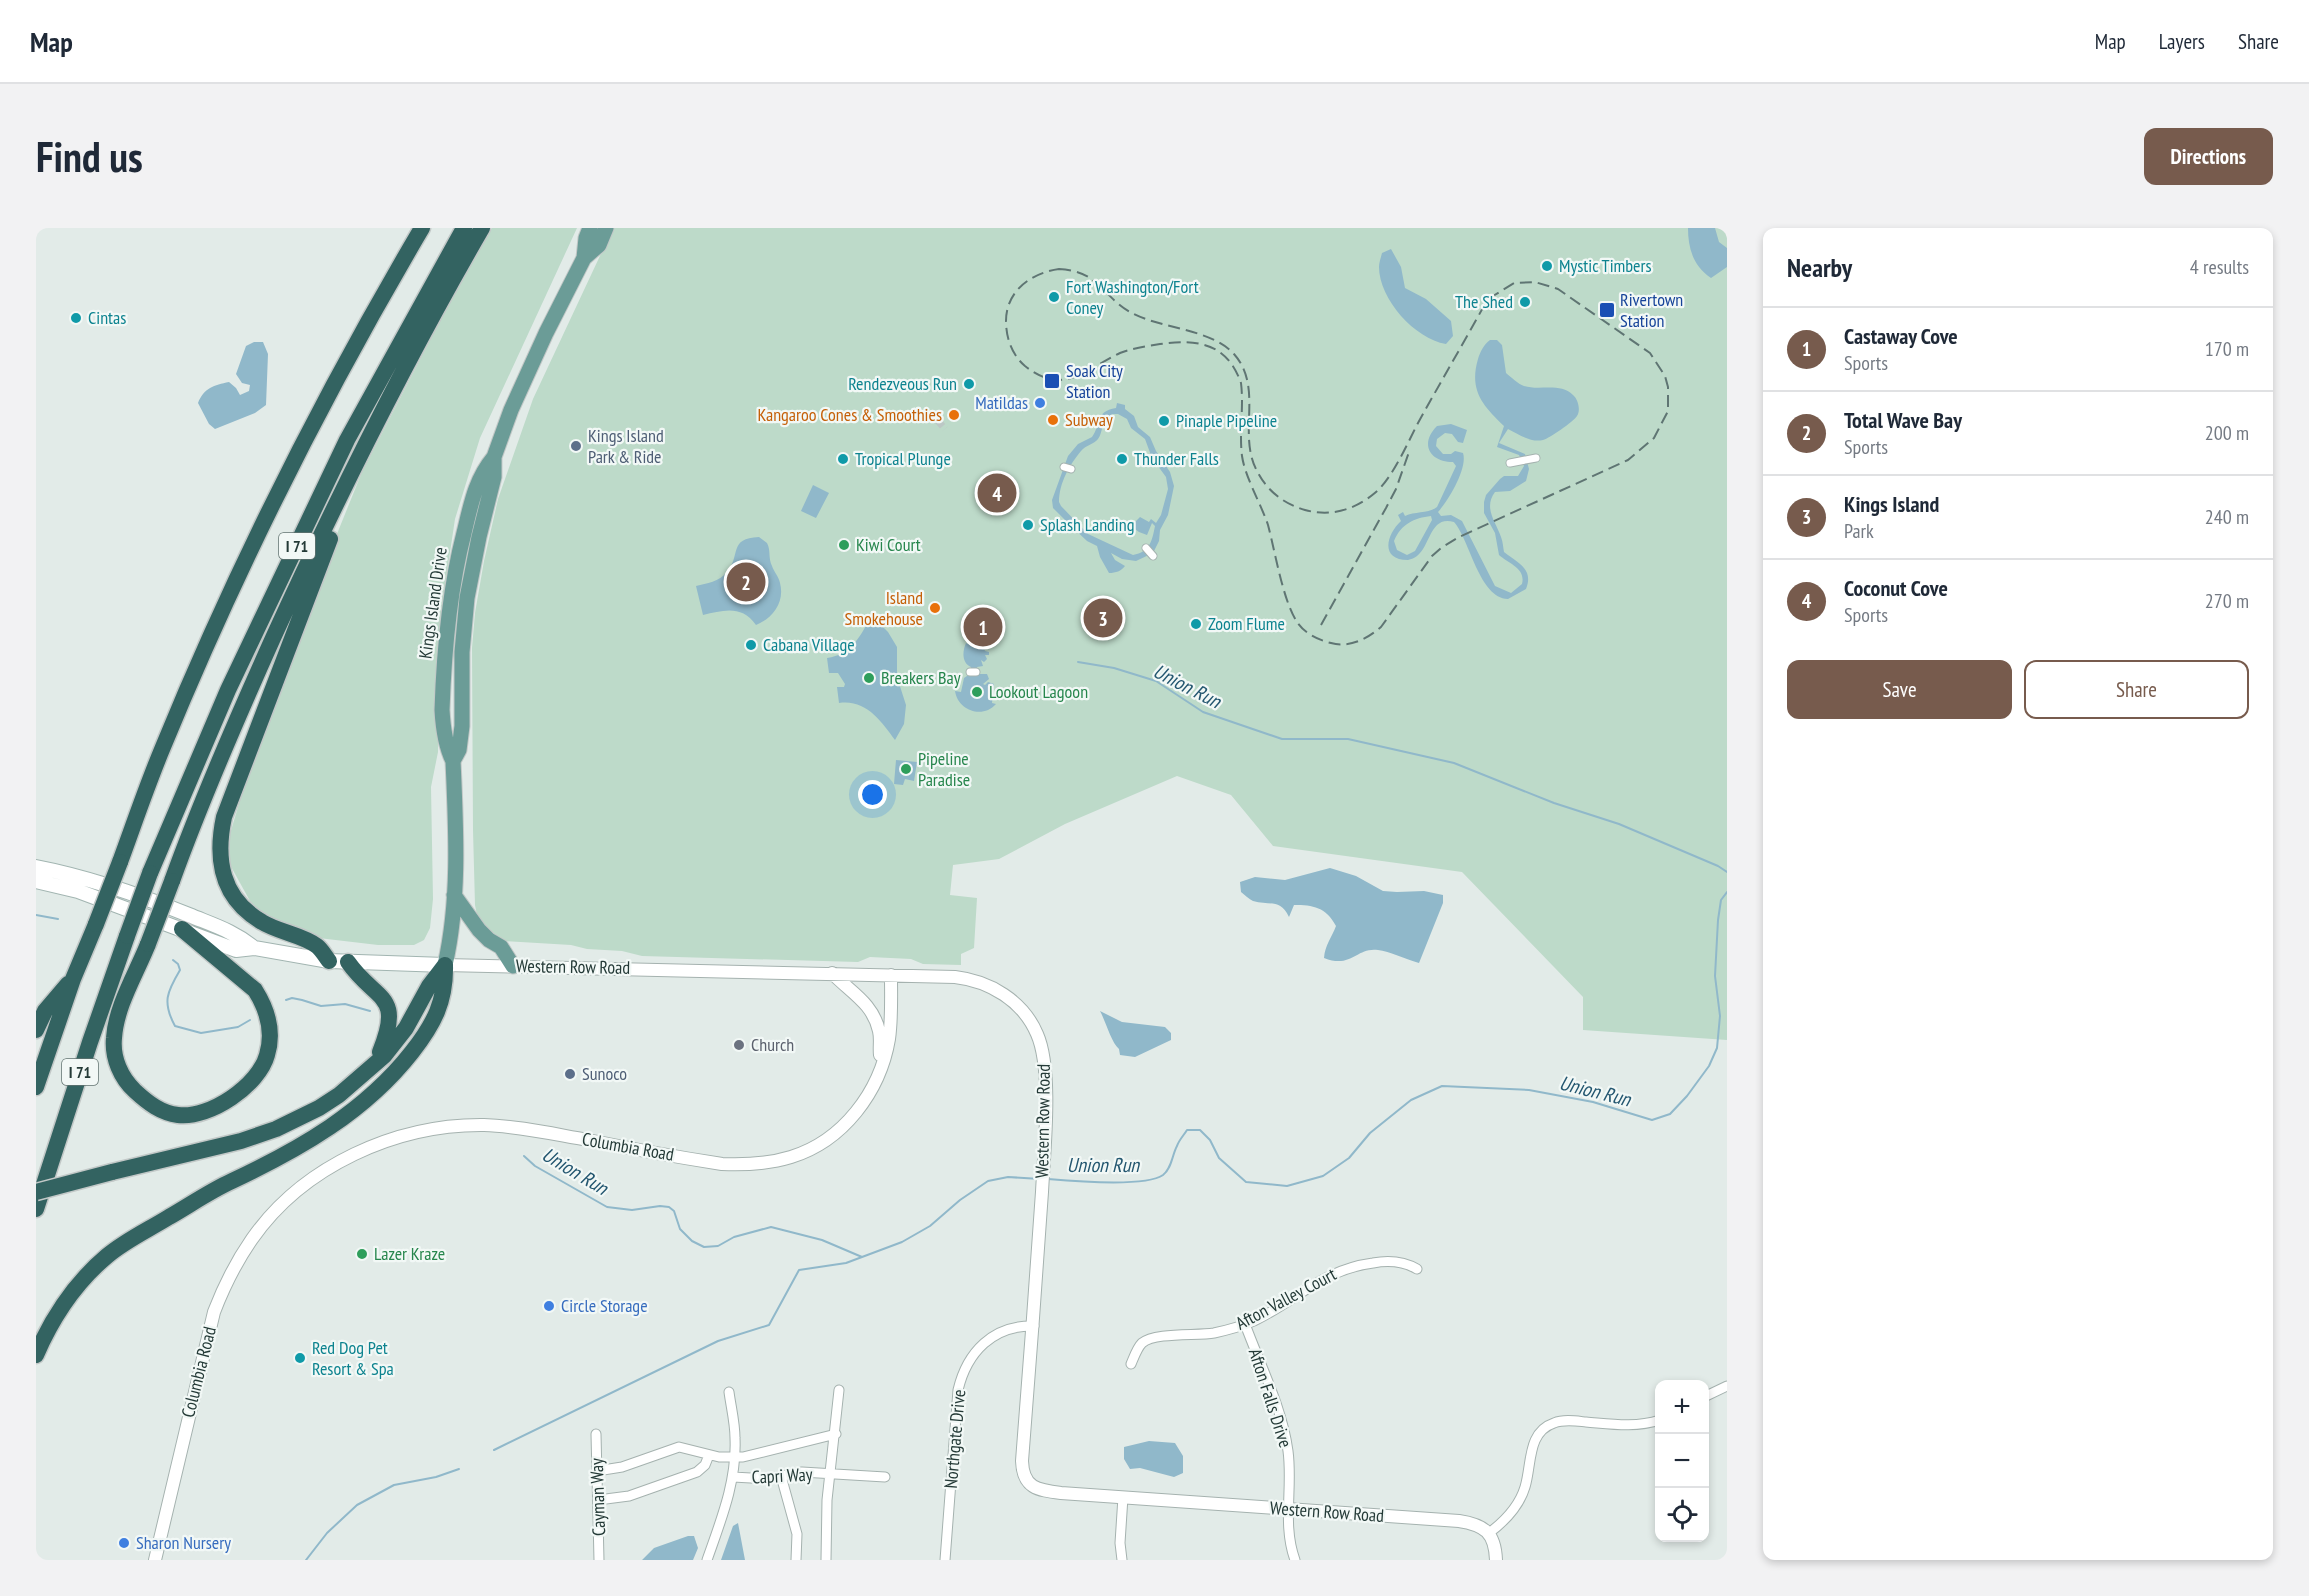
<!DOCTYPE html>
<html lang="en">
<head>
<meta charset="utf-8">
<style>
	body { margin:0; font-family:"PT Sans Narrow",sans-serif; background:#f2f2f3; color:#1f2937 }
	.controls { position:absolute; right:18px; bottom:18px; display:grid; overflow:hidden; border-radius:12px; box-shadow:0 3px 9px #0003 }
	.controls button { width:54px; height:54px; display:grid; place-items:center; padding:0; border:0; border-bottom:2px solid #e0e1e3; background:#fff; color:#1f2937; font:30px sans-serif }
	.you { position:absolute; left:837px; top:567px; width:21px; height:21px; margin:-15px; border:4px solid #fff; border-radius:50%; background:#1a73e8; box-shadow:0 0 0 9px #1a73e833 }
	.badge { display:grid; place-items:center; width:39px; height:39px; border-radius:50%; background:#775b4d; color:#fff; font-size:20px; font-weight:700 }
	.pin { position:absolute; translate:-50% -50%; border:3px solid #fff; box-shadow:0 2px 6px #0006 }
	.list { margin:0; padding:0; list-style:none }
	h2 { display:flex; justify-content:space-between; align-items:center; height:78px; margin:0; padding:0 24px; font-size:26px }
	h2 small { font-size:20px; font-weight:400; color:#747a83 }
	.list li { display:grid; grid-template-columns:39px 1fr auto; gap:18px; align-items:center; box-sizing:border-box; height:84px; padding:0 24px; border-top:2px solid #e0e1e3 }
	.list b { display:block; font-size:22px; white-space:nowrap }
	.list p { margin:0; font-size:20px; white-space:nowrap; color:#747a83 }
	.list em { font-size:20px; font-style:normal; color:#747a83 }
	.actions { display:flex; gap:12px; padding:18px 24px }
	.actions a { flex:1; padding:14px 0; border:2px solid #775b4d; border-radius:12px; text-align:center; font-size:21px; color:#775b4d }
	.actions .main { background:#775b4d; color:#fff }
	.icon { flex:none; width:33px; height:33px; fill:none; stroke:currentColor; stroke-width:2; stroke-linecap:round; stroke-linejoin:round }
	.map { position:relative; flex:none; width:1691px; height:1332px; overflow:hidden; border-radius:12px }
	header { display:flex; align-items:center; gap:36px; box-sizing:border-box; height:84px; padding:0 30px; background:#fff; border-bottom:2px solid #e0e1e3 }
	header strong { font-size:28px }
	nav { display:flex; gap:33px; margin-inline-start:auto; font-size:21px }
	.intro { display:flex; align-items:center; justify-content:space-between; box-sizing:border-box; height:144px; padding:0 36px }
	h1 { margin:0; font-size:42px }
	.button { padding:15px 27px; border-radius:12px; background:#775b4d; color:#fff; font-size:21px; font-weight:700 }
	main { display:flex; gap:36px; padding:0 36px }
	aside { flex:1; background:#fff; border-radius:12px; box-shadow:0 3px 9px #0003 }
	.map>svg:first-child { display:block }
	.green { fill:#bddac9 }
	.water { fill:#90b8ca; fill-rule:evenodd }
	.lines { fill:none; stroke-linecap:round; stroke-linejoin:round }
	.stream { stroke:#90b8ca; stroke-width:2 }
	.pedestrian-tunnel { stroke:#bcc8c5; stroke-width:7; stroke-dasharray:7 3.5; stroke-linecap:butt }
	.pedestrian-casing { stroke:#a5b2af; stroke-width:9 }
	.minor-casing { stroke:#a5b2af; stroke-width:11 }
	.tertiary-casing { stroke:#a5b2af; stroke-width:14 }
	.secondary-casing { stroke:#a2b5b1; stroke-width:16 }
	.primary-casing { stroke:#c2c8c7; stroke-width:17 }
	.motorway-casing { stroke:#c2c8c7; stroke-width:19 }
	.pedestrian { stroke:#fff; stroke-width:7 }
	.minor { stroke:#fff; stroke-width:9 }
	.tertiary { stroke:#fff; stroke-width:12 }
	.secondary { stroke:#fff; stroke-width:14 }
	.primary { stroke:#6b9c97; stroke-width:15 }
	.motorway { stroke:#336361; stroke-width:16 }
	.rail { stroke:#5f7573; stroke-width:2; stroke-dasharray:12 6; stroke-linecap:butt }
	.motorway-bridge-casing { stroke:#c2c8c7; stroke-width:19; stroke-linecap:butt }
	.motorway-bridge { stroke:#336361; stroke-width:16 }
	.culture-dot { fill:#0f9aa8; stroke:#f2f8f6; stroke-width:2 }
	.transit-dot { fill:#1a4fb4; stroke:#f2f8f6; stroke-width:2 }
	.shop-dot { fill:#3f7fe0; stroke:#f2f8f6; stroke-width:2 }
	.food-dot { fill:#e8710a; stroke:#f2f8f6; stroke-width:2 }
	.service-dot { fill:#5c6f8a; stroke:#f2f8f6; stroke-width:2 }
	.leisure-dot { fill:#2e9e5b; stroke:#f2f8f6; stroke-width:2 }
	.worship-dot { fill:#6b7280; stroke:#f2f8f6; stroke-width:2 }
	.labels { text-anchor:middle; stroke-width:4.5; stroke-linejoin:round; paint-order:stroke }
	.shield { fill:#f2f8f6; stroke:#627370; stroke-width:1.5 }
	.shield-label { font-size:16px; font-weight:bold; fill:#243a37 }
	.culture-label { font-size:18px; fill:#0d838f; stroke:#f2f8f6; text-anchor:start }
	.transit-label { font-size:18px; fill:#164399; stroke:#f2f8f6; text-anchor:start }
	.shop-label { font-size:18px; fill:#366cbe; stroke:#f2f8f6; text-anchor:start }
	.food-label { font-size:18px; fill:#c56008; stroke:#f2f8f6; text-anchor:end }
	.service-label { font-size:18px; fill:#4e5e75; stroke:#f2f8f6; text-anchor:start }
	.leisure-label { font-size:18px; fill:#27864d; stroke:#f2f8f6; text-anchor:start }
	.street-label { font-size:18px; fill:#243a37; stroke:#f2f8f6 }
	.worship-label { font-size:18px; fill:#5b616d; stroke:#f2f8f6; text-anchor:start }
	.water-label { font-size:20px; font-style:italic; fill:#245770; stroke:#f2f8f6 }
</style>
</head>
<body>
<header>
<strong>Map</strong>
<nav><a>Map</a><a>Layers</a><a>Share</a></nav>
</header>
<div class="intro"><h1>Find us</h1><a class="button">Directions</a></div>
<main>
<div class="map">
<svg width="1691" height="1332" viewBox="0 0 1691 1332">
	<rect width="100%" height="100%" fill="#e2ebe8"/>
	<path class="green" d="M456 0H541L444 210 419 291 405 384 402 524 395 559 397 671 394 700 388 712 378 717H342L257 707 235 695 214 673 193 635 191 616 227 495 263 400 326 244 411 79Z
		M577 0H1691V812L1547 802V769L1426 644 1237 618 1195 567 1141 548 1029 596 963 631 917 637 914 667 941 670 938 720 925 726V737L887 736 875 731 834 729 822 734 606 728 586 723 551 721 535 717 466 713 452 706 441 687 439 677 437 602 436 420 439 385 448 333 462 271 497 171Z"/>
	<path class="water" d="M1652 0H1679L1683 14 1691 20V39L1675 50C1657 38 1652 20 1652 0Z
		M1355 21 1365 39 1369 60 1390 71 1415 93 1417 108 1410 116C1379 111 1343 71 1343 39 1343 35 1345 29 1346 25Z
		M1454 112H1461L1466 117 1470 145C1475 149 1482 156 1488 158 1504 163 1524 154 1537 167 1542 171 1545 182 1541 188 1537 194 1514 210 1507 212 1495 215 1482 206 1472 201L1463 215 1489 226 1493 241 1490 253 1474 263 1459 264C1447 280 1460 294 1465 309 1467 314 1467 319 1468 324 1482 335 1498 341 1490 361L1472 371C1443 370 1434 312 1418 294 1394 287 1395 317 1381 328 1379 330 1375 331 1372 332 1344 332 1350 307 1365 293L1362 287 1367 284 1369 288C1379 283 1392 286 1401 279L1420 238 1417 234C1394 234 1383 216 1401 198L1415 196 1431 202 1427 215 1422 214 1416 206 1409 205 1401 211 1400 218 1407 226H1415L1419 223 1427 225C1432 240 1412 273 1402 284L1405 288 1415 287 1426 293 1459 358 1475 365 1486 356C1490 340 1473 336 1463 327L1459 305 1448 285V274L1450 267 1464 251 1468 248H1482L1488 238 1483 227 1461 219 1468 198C1446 177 1433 162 1442 131 1444 124 1448 116 1454 112ZM1395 288 1396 292 1379 323 1371 327 1361 322 1358 313C1365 296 1378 290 1395 288Z
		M218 114H227L232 126 230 177 219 185 179 201 173 196 162 175C168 160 178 157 193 154L200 160 204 167 213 163 214 157 206 155 200 146 210 118Z
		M1081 175 1089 177V181L1098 188 1102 199 1114 209 1120 223 1134 244 1138 258 1132 287 1124 302 1123 313 1117 325 1100 333 1086 331 1075 325 1079 332 1089 338C1085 343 1080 345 1073 345L1064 329 1061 318 1051 313 1034 297 1017 280 1016 272 1032 228 1042 216 1056 209C1066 195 1058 184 1080 180ZM1077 186H1082L1091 191 1095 200 1109 211 1116 230 1130 249 1132 261 1125 287 1120 295 1115 291 1113 294 1104 289 1095 298 1103 304 1111 307 1116 295 1119 298C1116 313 1114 324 1097 327L1052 306 1025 278 1023 274C1023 255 1034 236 1045 223 1050 217 1058 216 1062 211 1068 203 1064 192 1077 186Z
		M956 247 964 250 963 254 965 256 979 257 984 263 981 270 968 278 965 277 967 280 962 284 956 282 958 279 955 281 943 267 939 268C937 255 946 252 956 247Z
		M777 257 793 265 780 290 765 283Z
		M723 309 731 315C735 322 732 330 736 338 738 344 743 349 744 355 749 374 737 390 720 397 706 377 688 382 667 387L660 358C671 355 683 354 691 344 705 328 692 310 723 309Z
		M835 387 852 404 861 419V449L870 477 868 496 859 512C845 493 830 471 803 475L801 459H808L809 456 802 445H793L791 430C815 427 826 407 835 387Z
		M930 408 934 414 937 413 940 416 950 408 951 411 944 416H946L949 423 953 424V427H949L951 431 948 434 945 432 947 438 941 439 940 446H951L953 451 947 456 949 457 952 454 958 456 956 475 960 476C947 491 922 483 919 463L925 464 928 450 934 446 935 439C926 435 926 424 930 415L934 417Z
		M860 532 881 534 878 553 869 551 867 557 858 556Z
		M1294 640 1320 648 1347 663 1361 664 1388 663 1407 667V675L1383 735C1371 732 1353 723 1342 722 1320 719 1316 741 1288 730 1289 717 1296 709 1300 698 1290 679 1277 677 1258 677L1253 689C1244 670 1233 678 1217 673 1213 671 1209 667 1205 664L1204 654 1219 649 1249 652Z
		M1064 783 1086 794 1129 799 1135 805V812L1099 829 1084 827 1083 821C1075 814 1070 794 1064 783Z
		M1113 1213 1139 1215 1147 1228V1245L1138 1249 1104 1240 1094 1241 1088 1231V1219Z
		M702 1295 709 1332H685L697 1298Z
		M652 1308H658L662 1320 657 1332H606L618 1320Z"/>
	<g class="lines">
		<path class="stream" d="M1042 434 1078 440 1120 453 1167 484 1246 511H1312L1418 535 1518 575 1583 596 1682 638 1691 644
			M0 687 22 691
			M137 732 142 736 144 742C131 764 126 774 139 798L165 805 202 799 214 792
			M250 772 256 770 266 772 285 778 309 776 334 783
			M488 928 499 938 571 979 596 982 624 978 633 979 638 983 644 1001 656 1013 668 1019 682 1018 698 1009 735 999 786 1012 826 1029
			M1012 951C1035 953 1110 959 1127 947 1136 940 1136 927 1141 918 1143 912 1148 907 1151 902H1164L1174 912 1183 930 1210 954 1251 958 1287 948 1313 930 1334 905 1375 872 1406 858 1493 862 1557 874 1616 892 1634 886 1651 868 1673 838 1681 820 1684 788 1679 748 1682 692 1685 672 1691 664
			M458 1222 682 1113 733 1097 763 1042 810 1035 866 1014 894 998 924 972 952 953 972 949 1004 951
			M270 1332 291 1305 321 1277 358 1257 400 1249 423 1241"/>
		<path class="pedestrian-tunnel" d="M902 193 909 201"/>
		<defs>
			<path id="pedestrian" d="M1474 235 1500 230
				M1028 239 1035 241
				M1110 320 1117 328
				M934 444H940"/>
			<path id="minor" d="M1209 1096C1224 1137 1246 1179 1252 1223 1257 1260 1246 1296 1259 1332
				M1095 1136C1098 1129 1101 1120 1106 1115 1119 1104 1161 1108 1178 1105 1192 1102 1206 1098 1218 1093 1262 1072 1285 1042 1337 1035 1353 1032 1367 1033 1381 1041
				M1668 1169 1691 1158
				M560 1206 563 1332
				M561 1243 586 1239 643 1219 683 1229H707L800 1206
				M745 1248 761 1306 760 1332
				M697 1249 731 1251 766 1244 849 1249
				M562 1272 593 1268 661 1244 669 1237 673 1227
				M1453 1305C1469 1293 1483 1279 1489 1259 1496 1236 1491 1204 1518 1195 1528 1191 1540 1193 1550 1194 1575 1196 1599 1200 1624 1192
				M671 1332C685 1292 701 1253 699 1210 699 1195 695 1179 693 1164
				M790 1332 791 1272 803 1162
				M909 1332 922 1162C931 1124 957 1097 998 1098
				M1086 1332 1084 1315 1087 1269"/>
			<path id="tertiary" d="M409 737 919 749C954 753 987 773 1001 806 1017 842 1008 923 1006 964 1000 1054 993 1143 986 1233 987 1260 1001 1262 1025 1265L1423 1293C1449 1297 1459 1305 1460 1332
				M796 745C814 764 837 775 843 803 845 811 843 819 844 827
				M119 1332 178 1084C188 1058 200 1034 216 1011 267 938 360 896 448 897 483 898 517 906 552 912 596 921 641 929 686 936 709 937 732 936 755 929 807 913 844 864 853 811 856 790 855 768 855 747"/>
			<path id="secondary" d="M0 639C52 649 104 667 153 687 177 697 198 703 218 720
				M0 653 42 663 200 722 218 720 293 733 409 737"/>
			<path id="primary" d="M548 30 550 10 554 0
				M417 533 423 522 426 498V424L431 370 443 309 458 249V229L475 182 510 105 548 30 563 17 570 0
				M418 667 443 702 453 712 465 719 477 738
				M409 737C424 671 420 600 417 533 409 517 407 500 406 482 408 422 413 363 428 305 435 276 439 252 458 229"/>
			<path id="motorway" d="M84 634C98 596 111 557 127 519 200 341 288 166 386 0
				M114 645 192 462 311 212 428 0
				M136 653C166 570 201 490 237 410 301 270 369 133 446 0
				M112 716C100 746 80 778 78 810 76 830 85 850 99 863 112 875 125 885 142 887 174 891 223 857 231 827 238 804 231 781 219 762L146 701
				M293 733C289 728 286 722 281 718 267 707 242 704 226 694 185 670 179 631 188 589L294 311
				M312 734C340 774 368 765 344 824
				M0 802 9 783 32 756
				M0 859 37 751 60 696
				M76 944 205 913 240 901 283 880 303 867 348 828 370 800 393 758 409 737
				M0 981 54 814 91 708
				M0 1127C16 1090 40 1054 71 1028 90 1012 112 1002 133 989 154 977 174 963 196 953 264 921 329 884 376 824 398 796 410 773 409 737"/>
		</defs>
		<use href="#pedestrian" class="pedestrian-casing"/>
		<use href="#minor" class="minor-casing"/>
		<use href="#tertiary" class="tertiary-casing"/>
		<use href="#secondary" class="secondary-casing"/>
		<use href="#primary" class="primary-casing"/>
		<use href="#motorway" class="motorway-casing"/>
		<use href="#pedestrian" class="pedestrian"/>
		<use href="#minor" class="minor"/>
		<use href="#tertiary" class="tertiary"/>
		<use href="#secondary" class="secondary"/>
		<use href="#primary" class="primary"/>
		<use href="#motorway" class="motorway"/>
		<path class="rail" d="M1023 41C1063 43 1065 67 1094 84 1124 101 1174 100 1198 126 1228 160 1201 206 1221 243 1231 263 1248 276 1269 282 1295 289 1319 282 1340 264 1357 249 1371 216 1382 195 1404 155 1427 116 1449 76L1457 68 1478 55 1499 54 1522 61 1614 125 1629 148 1632 159V183L1618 210 1592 232 1423 309 1405 320 1396 328 1345 399C1331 411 1314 420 1295 415 1282 412 1268 405 1261 394 1247 373 1239 323 1232 297 1225 276 1209 249 1206 228 1203 204 1208 179 1205 155 1191 115 1162 111 1124 116 1111 118 1097 120 1084 125 1050 141 1028 169 989 138 976 127 970 110 970 93 970 63 995 45 1023 41Z
			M1285 397 1350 280 1360 261 1373 224"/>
		<defs>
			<path id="motorway-bridge" d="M60 696 84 634
				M91 708 114 645
				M112 716 136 653
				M0 964 76 944"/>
		</defs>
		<use href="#motorway-bridge" class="motorway-bridge-casing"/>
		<use href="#motorway-bridge" class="motorway-bridge"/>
	</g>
	<g class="culture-dot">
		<circle cx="1511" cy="38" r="6"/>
		<circle cx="1018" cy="69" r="6"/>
		<circle cx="1489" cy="74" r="6"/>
		<circle cx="40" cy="90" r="6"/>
		<circle cx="933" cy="156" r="6"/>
		<circle cx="1128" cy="193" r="6"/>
		<circle cx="807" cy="231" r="6"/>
		<circle cx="1086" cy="231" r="6"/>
		<circle cx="992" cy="297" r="6"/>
		<circle cx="1160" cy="396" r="6"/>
		<circle cx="715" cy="417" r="6"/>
		<circle cx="264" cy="1130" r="6"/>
	</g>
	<g class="transit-dot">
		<rect x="1563" y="74" width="16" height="16" rx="3"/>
		<rect x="1008" y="145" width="16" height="16" rx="3"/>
	</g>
	<g class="shop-dot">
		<circle cx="1004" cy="175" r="6"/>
		<circle cx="513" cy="1078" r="6"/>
		<circle cx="88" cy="1315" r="6"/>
	</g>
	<g class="food-dot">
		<circle cx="918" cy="187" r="6"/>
		<circle cx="1017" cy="192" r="6"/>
		<circle cx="899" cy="380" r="6"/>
	</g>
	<g class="service-dot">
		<circle cx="540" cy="218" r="6"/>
		<circle cx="534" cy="846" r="6"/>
	</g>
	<g class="leisure-dot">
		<circle cx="808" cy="317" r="6"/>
		<circle cx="833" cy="450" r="6"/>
		<circle cx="941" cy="464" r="6"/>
		<circle cx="870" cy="541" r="6"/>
		<circle cx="326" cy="1026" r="6"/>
	</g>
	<circle class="worship-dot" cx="703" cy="817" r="6"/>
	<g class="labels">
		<g class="shield">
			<rect x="243" y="305" width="36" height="26" rx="4.5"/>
			<rect x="26" y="831" width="36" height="26" rx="4.5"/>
		</g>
		<g class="shield-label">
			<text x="261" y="324">I 71</text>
			<text x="44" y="850">I 71</text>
		</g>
		<g class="culture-label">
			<text x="1523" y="44">Mystic Timbers</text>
			<text x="1030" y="65">Fort Washington/Fort<tspan x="1030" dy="21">Coney</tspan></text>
			<text x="1477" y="80" text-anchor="end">The Shed</text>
			<text x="52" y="96">Cintas</text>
			<text x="921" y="162" text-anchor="end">Rendezveous Run</text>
			<text x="1140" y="199">Pinaple Pipeline</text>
			<text x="819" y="237">Tropical Plunge</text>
			<text x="1098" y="237">Thunder Falls</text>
			<text x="1004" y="303">Splash Landing</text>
			<text x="1172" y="402">Zoom Flume</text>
			<text x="727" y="423">Cabana Village</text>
			<text x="276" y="1126">Red Dog Pet<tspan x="276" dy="21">Resort &amp; Spa</tspan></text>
		</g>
		<g class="transit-label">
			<text x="1584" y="78">Rivertown<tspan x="1584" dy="21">Station</tspan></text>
			<text x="1030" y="149">Soak City<tspan x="1030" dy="21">Station</tspan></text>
		</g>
		<g class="shop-label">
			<text x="992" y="181" text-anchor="end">Matildas</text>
			<text x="525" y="1084">Circle Storage</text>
			<text x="100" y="1321">Sharon Nursery</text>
		</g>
		<g class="food-label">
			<text x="906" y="193">Kangaroo Cones &amp; Smoothies</text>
			<text x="1029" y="198" text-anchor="start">Subway</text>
			<text x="887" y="376">Island<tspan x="887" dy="21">Smokehouse</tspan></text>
		</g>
		<g class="service-label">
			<text x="552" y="214">Kings Island<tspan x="552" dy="21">Park &amp; Ride</tspan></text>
			<text x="546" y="852">Sunoco</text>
		</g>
		<g class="leisure-label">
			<text x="820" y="323">Kiwi Court</text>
			<text x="845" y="456">Breakers Bay</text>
			<text x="953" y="470">Lookout Lagoon</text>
			<text x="882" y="537">Pipeline<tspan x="882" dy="21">Paradise</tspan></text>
			<text x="338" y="1032">Lazer Kraze</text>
		</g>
		<g class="street-label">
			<text transform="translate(397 375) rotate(-82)" y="6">Kings Island Drive</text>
			<text transform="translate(537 739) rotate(1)" y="6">Western Row Road</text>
			<text transform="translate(1007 893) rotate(-89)" y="6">Western Row Road</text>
			<text transform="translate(592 919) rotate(10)" y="6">Columbia Road</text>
			<text transform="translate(1250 1071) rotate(-28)" y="6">Afton Valley Court</text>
			<text transform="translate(163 1144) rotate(-76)" y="6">Columbia Road</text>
			<text transform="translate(1234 1170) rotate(72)" y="6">Afton Falls Drive</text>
			<text transform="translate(919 1211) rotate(-85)" y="6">Northgate Drive</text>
			<text transform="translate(746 1248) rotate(-3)" y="6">Capri Way</text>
			<text transform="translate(562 1269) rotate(-92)" y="6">Cayman Way</text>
			<text transform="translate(1291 1284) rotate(4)" y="6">Western Row Road</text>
		</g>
		<g class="worship-label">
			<text x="715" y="823">Church</text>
		</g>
		<g class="water-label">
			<text transform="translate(1151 458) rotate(27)" y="7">Union Run</text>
			<text transform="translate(1559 863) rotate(14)" y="7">Union Run</text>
			<text x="1067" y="944">Union Run</text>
			<text transform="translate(539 943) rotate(31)" y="7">Union Run</text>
		</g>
	</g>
</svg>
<div class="controls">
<button>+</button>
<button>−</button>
<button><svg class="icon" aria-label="locate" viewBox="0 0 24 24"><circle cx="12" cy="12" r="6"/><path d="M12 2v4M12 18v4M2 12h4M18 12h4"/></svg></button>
</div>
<div class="you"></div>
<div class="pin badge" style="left:947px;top:399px">1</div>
<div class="pin badge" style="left:710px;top:354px">2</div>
<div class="pin badge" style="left:1067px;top:390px">3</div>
<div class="pin badge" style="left:961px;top:265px">4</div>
</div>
<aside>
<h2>Nearby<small>4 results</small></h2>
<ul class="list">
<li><span class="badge">1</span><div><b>Castaway Cove</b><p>Sports</p></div><em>170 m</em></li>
<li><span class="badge">2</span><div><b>Total Wave Bay</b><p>Sports</p></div><em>200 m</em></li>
<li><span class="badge">3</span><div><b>Kings Island</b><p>Park</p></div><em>240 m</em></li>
<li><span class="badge">4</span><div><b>Coconut Cove</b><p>Sports</p></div><em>270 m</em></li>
</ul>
<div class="actions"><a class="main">Save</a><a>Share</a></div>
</aside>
</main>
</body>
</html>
